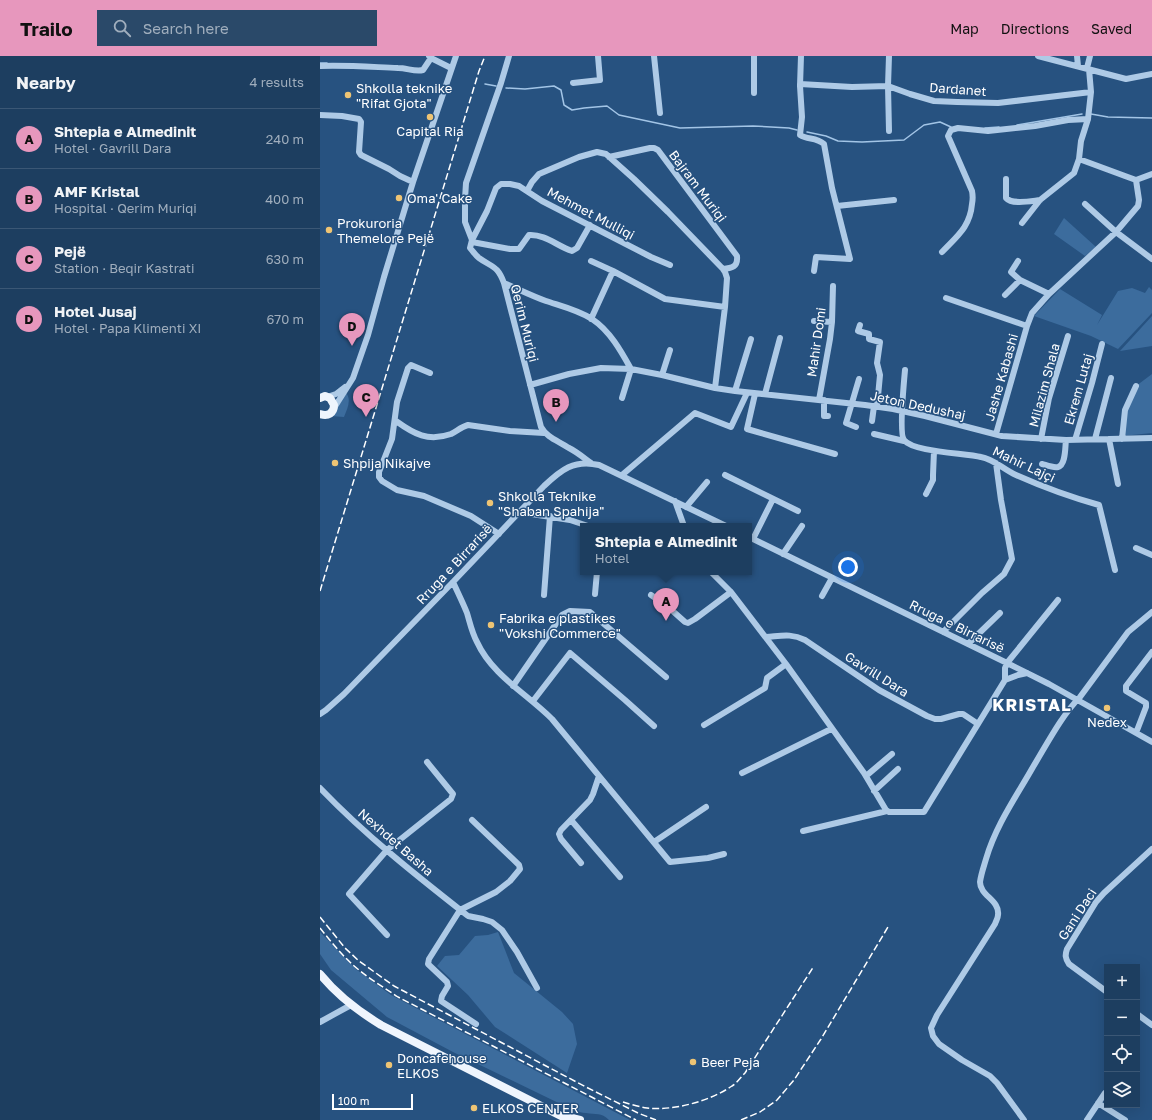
<!DOCTYPE html>
<html lang="en">
<head>
<meta charset="utf-8">
<style>
	body { margin:0; font-family:"Golos Text",sans-serif; background:#2a4969; color:#f1f3f6 }
	.controls { position:absolute; right:12px; bottom:12px; display:grid; overflow:hidden; border-radius:0px; box-shadow:0 4px 16px #0002 }
	.controls button { width:36px; height:36px; display:grid; place-items:center; padding:0; border:0; border-bottom:1px solid #3b5775; background:#1d3e60; color:#f1f3f6; font:20px sans-serif }
	.scale { position:absolute; left:12px; bottom:10px; width:81px; box-sizing:border-box; padding-left:4px; border:2px solid #fff; border-top:0; font-size:11px; line-height:14px; white-space:nowrap; color:#fff; -webkit-text-stroke:3px #275280; paint-order:stroke }
	.you { position:absolute; left:528px; top:511px; width:14px; height:14px; margin:-10px; border:3px solid #fff; border-radius:50%; background:#1a73e8; box-shadow:0 0 0 6px #1a73e833 }
	.badge { display:grid; place-items:center; width:26px; height:26px; border-radius:50%; background:#e797bd; color:#111; font-size:13px; font-weight:700 }
	.pin { position:absolute; translate:-50% -33px; filter:drop-shadow(0 1px 2px #0008) }
	.pin::after { content:''; position:absolute; top:21px; width:14px; height:12px; background:inherit; clip-path:polygon(0 0,100% 0,50% 100%) }
	.popup { position:absolute; left:260px; top:467px; width:172px; height:52px; box-sizing:border-box; display:grid; place-content:center; border-radius:0px; background:#1d3e60; filter:drop-shadow(0 1px 3px #0005); font-size:13px; white-space:nowrap; color:#a0aebd }
	.popup b { font-size:15px; color:#f1f3f6 }
	.popup::after { content:''; position:absolute; left:50%; top:100%; margin-left:-8px; border:8px solid transparent; border-top-color:#1d3e60 }
	.list { margin:0; padding:0; list-style:none }
	h2 { display:flex; justify-content:space-between; align-items:center; height:52px; margin:0; padding:0 16px; font-size:17px }
	h2 small { font-size:13px; font-weight:400; color:#a0aebd }
	.list li { display:grid; grid-template-columns:26px 1fr auto; gap:12px; align-items:center; box-sizing:border-box; height:60px; padding:0 16px; border-top:1px solid #3b5775 }
	.list b { display:block; font-size:15px; white-space:nowrap }
	.list p { margin:0; font-size:13px; white-space:nowrap; color:#a0aebd }
	.list em { font-size:13px; font-style:normal; color:#a0aebd }
	.icon { flex:none; width:22px; height:22px; fill:none; stroke:currentColor; stroke-width:2; stroke-linecap:round; stroke-linejoin:round }
	.map { position:relative; flex:none; width:832px; height:1064px; overflow:hidden }
	header { display:flex; align-items:center; gap:24px; box-sizing:border-box; height:56px; padding:0 20px; background:#e797bd; color:#111 }
	header strong { font-size:19px }
	nav { display:flex; gap:22px; margin-inline-start:auto; font-size:14px }
	.search { width:280px; height:36px; background:#2a4969; display:flex; align-items:center; gap:10px; box-sizing:border-box; padding:0 14px; border-radius:0px; color:#a0aebd; font-size:15px }
	main { display:flex }
	aside { flex:1; background:#1d3e60 }
	.map>svg:first-child { display:block }
	.green { fill:#3c6c9d }
	.lines { fill:none; stroke-linecap:round; stroke-linejoin:round }
	.stream { stroke:#a3c5e6; stroke-width:1.5 }
	.minor { stroke:#aecae6; stroke-width:6 }
	.major { stroke:#eff5fd; stroke-width:8 }
	.rail { stroke:#fff; stroke-width:1.5; stroke-dasharray:7 3; stroke-linecap:butt }
	.poi-dot { fill:#eec474; stroke:#275280; stroke-width:1.5 }
	.labels { text-anchor:middle; stroke-width:3; stroke-linejoin:round; paint-order:stroke }
	.poi-label { font-size:13px; fill:#fff; stroke:#275280; text-anchor:start }
	.street-label { font-size:13px; fill:#fff; stroke:#275280 }
	.district-label { font-size:17px; font-weight:bold; letter-spacing:1px; fill:#fff; stroke:#275280 }
</style>
</head>
<body>
<header>
<strong>Trailo</strong>
<div class="search"><svg class="icon" aria-label="search" viewBox="0 0 24 24"><circle cx="10" cy="10" r="6"/><path d="M15 15l6 6"/></svg>Search here</div>
<nav><a>Map</a><a>Directions</a><a>Saved</a></nav>
</header>
<main>
<aside>
<h2>Nearby<small>4 results</small></h2>
<ul class="list">
<li><span class="badge">A</span><div><b>Shtepia e Almedinit</b><p>Hotel · Gavrill Dara</p></div><em>240 m</em></li>
<li><span class="badge">B</span><div><b>AMF Kristal</b><p>Hospital · Qerim Muriqi</p></div><em>400 m</em></li>
<li><span class="badge">C</span><div><b>Pejë</b><p>Station · Beqir Kastrati</p></div><em>630 m</em></li>
<li><span class="badge">D</span><div><b>Hotel Jusaj</b><p>Hotel · Papa Klimenti XI</p></div><em>670 m</em></li>
</ul>
</aside>
<div class="map">
<svg width="832" height="1064" viewBox="0 0 832 1064">
	<rect width="100%" height="100%" fill="#275280"/>
	<path class="green" d="M744 162 776 191 765 200 734 178Z
		M829 231 832 234V257L798 293 771 280 714 260 740 233 782 259 777 269 798 235 812 232 825 237Z
		M832 260V290L800 295Z
		M832 318V377L802 380 805 354 816 330Z
		M26 337C32 344 27 353 24 361L11 360Z
		M0 876 37 914 71 939 310 1064H289C281 1056 276 1059 266 1057 262 1057 257 1055 253 1054L133 996 67 961 11 914 0 898Z
		M178 876 194 917 242 956 253 968 257 988 247 1017 175 971 148 939 117 910 125 900 139 899 155 880 168 879Z"/>
	<g class="lines">
		<path class="stream" d="M0 7H7
			M165 28 176 30
			M186 32 205 33 234 30 241 34 244 49 252 54 264 52 287 50 299 59 360 72 433 70 469 72 477 74
			M771 58 788 61 832 62
			M697 69 762 58
			M665 72 679 71
			M487 76 506 80 518 85 542 86 584 84 604 69 620 66 631 71"/>
		<path class="minor" d="M109 0 111 2 131 12
			M334 0 340 57
			M434 0V37
			M481 0 480 30 482 61 480 79C488 84 496 81 504 88L512 132 530 203 496 201 494 215
			M718 0 806 23 832 18
			M757 0 758 10
			M0 10C26 9 52 11 78 12 87 12 95 16 103 14L111 2
			M767 12 770 0
			M253 27 280 24 278 0
			M480 28 532 31 568 30 590 38 614 45 637 46 678 47 771 36
			M0 59 22 60 39 63 41 66 39 96 41 99 69 113 80 120 93 126
			M569 75 568 30 569 0
			M289 101 330 92H334L338 94 417 200C418 211 412 212 403 213
			M759 103 805 120 816 124 832 118
			M686 123V142C692 149 711 145 720 144
			M207 135 212 126 219 118 259 101 277 96 286 98 314 123 348 156 403 213 405 216 407 222 405 251 395 332
			M765 148 796 176 818 150 819 144 816 124
			M517 150 574 144
			M702 167 720 144 754 117 759 103 761 85 768 63 771 36 769 13
			M152 184 145 166V143L146 127 181 27 189 0
			M152 186 190 193H199L209 179C225 178 237 190 252 195L257 192 270 169
			M622 196C637 180 650 171 652 148 653 143 653 140 652 135L628 80 631 74 638 72 668 75 715 70 748 64 768 63
			M271 205 293 215 271 263
			M698 205 691 216 700 224 729 238
			M293 215 345 243 405 251
			M184 227C198 233 212 240 226 245 241 250 258 254 272 263 290 275 301 295 311 313L302 342
			M685 239 700 224
			M626 242 707 270 676 378
			M494 265 512 266
			M540 269 538 275 549 278V283L560 286 557 307 560 319 557 351
			M707 270 712 257 729 238 796 176 832 203
			M585 314C584 325 579 378 584 384 593 396 645 397 661 401 674 403 684 414 696 419 723 431 750 441 779 449L795 514
			M110 317 91 309 88 312 77 346 72 383 59 416V421L62 425 77 434 104 440 151 460 179 478
			M342 319 350 294
			M210 329 249 318 281 312 311 313 342 319 395 332 415 335 545 349 573 353 605 360 682 380 746 384 832 382
			M415 335 431 283
			M435 338 427 373 515 398
			M445 338 460 282
			M7 341 16 338 25 331
			M499 344 510 283 512 266 513 230
			M504 344V360H508
			M14 352 33 322 48 279 64 221 93 126 136 0
			M76 365C94 378 108 386 131 378 137 375 141 371 148 369L190 375 224 377
			M552 365 554 350
			M536 371 526 367 539 323
			M554 378 584 385
			M721 383 729 342 748 280
			M775 383 791 322
			M789 383 798 428
			M802 383 805 354 816 330
			M755 384 772 327 782 288
			M271 407C264 402 257 396 249 392 239 385 227 382 221 371L184 227C177 209 173 212 159 202 155 199 153 195 150 192L152 184 167 155 176 132 181 128H190L199 130 222 145 331 201 350 209
			M722 408C726 409 733 412 738 411 746 409 745 391 746 384
			M302 419 375 357 411 371 427 337
			M405 419 478 455
			M606 438 613 424V419L614 395
			M355 445 364 470
			M366 451 387 426
			M199 456 250 464 268 470
			M429 481 687 607 729 628 832 686
			M433 483 453 443
			M816 492 832 499
			M463 498 482 470
			M391 516 411 536 466 608 544 717 566 754 569 756H604L685 624V612L687 607 738 544
			M133 526C138 537 143 547 147 557 150 567 152 577 157 586 172 619 207 638 232 663L350 806 388 802 404 798
			M275 538 277 516
			M224 539 230 460
			M331 539 347 550 365 566 368 567 375 563 411 536
			M502 540 512 522
			M623 576 662 537 684 518 692 503 681 444 676 407
			M446 581C461 580 471 577 485 584L559 634 607 660 615 663H621L639 658H643L658 668
			M648 588 680 557
			M685 624 698 619 707 617
			M193 630 242 559 250 555 270 556 346 621
			M213 645 250 597 305 644 334 670
			M0 658 6 654 24 638 133 526 224 430C241 414 254 403 279 409L406 470
			M384 669 445 632 447 622 466 608
			M816 677 826 651V647L806 635V630L832 596
			M422 717 511 673
			M546 720 572 698
			M0 732C45 779 97 820 148 860L163 863 172 866 182 874 197 896 217 932
			M554 735 578 713
			M251 764 300 821
			M483 775 567 755
			M334 786 386 751
			M261 807 241 783 239 778 241 774 270 744 273 738 279 720
			M140 854 109 903 108 908 127 926 128 930 122 940 121 945 156 968
			M140 854 176 836 190 825 200 813 199 809 152 764
			M67 879 29 838 67 794 131 743 133 738 107 706
			M787 936 749 908C745 902 745 899 747 893L776 846 784 837 832 793
			M817 958 832 969
			M0 966 31 949
			M778 1047 805 1064
			M704 1064 677 1027 670 1020 642 1004 619 988 613 980 611 972 617 959 675 868C676 865 678 862 678 859 680 844 660 840 660 826 661 818 664 810 666 803 676 769 696 741 713 711 727 688 742 659 760 641L808 576 832 556
			M767 1064 785 1037"/>
		<path class="major" d="M0 342 5 340 10 342 14 349C14 357 8 361 0 358
			M0 918C17 939 38 955 61 969L245 1062H252L260 1064"/>
		<path class="rail" d="M0 535 159 15 165 0
			M0 861 25 892 39 905 74 930 266 1031 318 1057 336 1064
			M0 872C12 887 24 902 39 914 51 924 65 932 78 941L316 1064
			M303 1046C310 1048 319 1051 327 1052 354 1055 390 1045 412 1030 417 1027 421 1021 425 1017L494 910
			M421 1064 440 1056 457 1044 474 1024 501 983 568 871"/>
	</g>
	<g class="poi-dot">
		<circle cx="28" cy="39" r="4"/>
		<circle cx="110" cy="61" r="4"/>
		<circle cx="79" cy="142" r="4"/>
		<circle cx="9" cy="174" r="4"/>
		<circle cx="15" cy="407" r="4"/>
		<circle cx="170" cy="447" r="4"/>
		<circle cx="171" cy="569" r="4"/>
		<circle cx="787" cy="652" r="4"/>
		<circle cx="373" cy="1006" r="4"/>
		<circle cx="69" cy="1009" r="4"/>
		<circle cx="154" cy="1052" r="4"/>
	</g>
	<g class="labels">
		<g class="poi-label">
			<text x="36" y="37">Shkolla teknike<tspan x="36" dy="15">"Rifat Gjota"</tspan></text>
			<text x="110" y="80" text-anchor="middle">Capital Ria</text>
			<text x="87" y="147">Oma' Cake</text>
			<text x="17" y="172">Prokuroria<tspan x="17" dy="15">Themelore Pejë</tspan></text>
			<text x="23" y="412">Shpija Nikajve</text>
			<text x="178" y="445">Shkolla Teknike<tspan x="178" dy="15">"Shaban Spahija"</tspan></text>
			<text x="179" y="567">Fabrika e plastikes<tspan x="179" dy="15">"Vokshi Commerce"</tspan></text>
			<text x="787" y="671" text-anchor="middle">Nedex</text>
			<text x="77" y="1007">Doncafehouse<tspan x="77" dy="15">ELKOS</tspan></text>
			<text x="381" y="1011">Beer Peja</text>
			<text x="162" y="1057">ELKOS CENTER</text>
		</g>
		<g class="street-label">
			<text transform="translate(638 33) rotate(4)" y="5">Dardanet</text>
			<text transform="translate(378 130) rotate(53)" y="5">Bajram Muriqi</text>
			<text transform="translate(271 157) rotate(28)" y="5">Mehmet Mulliqi</text>
			<text transform="translate(205 267) rotate(76)" y="5">Qerim Muriqi</text>
			<text transform="translate(496 286) rotate(-82)" y="5">Mahir Domi</text>
			<text transform="translate(681 321) rotate(-74)" y="5">Jashe Kabashi</text>
			<text transform="translate(724 329) rotate(-75)" y="5">Milazim Shala</text>
			<text transform="translate(758 333) rotate(-74)" y="5">Ekrem Lutaj</text>
			<text transform="translate(598 349) rotate(12)" y="5">Jeton Dedushaj</text>
			<text transform="translate(704 408) rotate(25)" y="5">Mahir Lajçi</text>
			<text transform="translate(134 508) rotate(-47)" y="5">Rruga e Birrarisë</text>
			<text transform="translate(637 570) rotate(26)" y="5">Rruga e Birrarisë</text>
			<text transform="translate(557 618) rotate(32)" y="5">Gavrill Dara</text>
			<text transform="translate(76 786) rotate(41)" y="5">Nexhdet Basha</text>
			<text transform="translate(757 858) rotate(-57)" y="5">Gani Daci</text>
		</g>
		<g class="district-label">
			<text x="712" y="655">KRISTAL</text>
		</g>
	</g>
</svg>
<div class="controls">
<button>+</button>
<button>−</button>
<button><svg class="icon" aria-label="locate" viewBox="0 0 24 24"><circle cx="12" cy="12" r="6"/><path d="M12 2v4M12 18v4M2 12h4M18 12h4"/></svg></button>
<button><svg class="icon" aria-label="layers" viewBox="0 0 24 24"><path d="M12 4l9 5-9 5-9-5zM3 14l9 5 9-5"/></svg></button>
</div>
<div class="scale">100 m</div>
<div class="you"></div>
<div class="pin badge" style="left:346px;top:565px">A</div>
<div class="popup"><b>Shtepia e Almedinit</b>Hotel</div>
<div class="pin badge" style="left:236px;top:366px">B</div>
<div class="pin badge" style="left:46px;top:361px">C</div>
<div class="pin badge" style="left:32px;top:290px">D</div>
</div>
</main>
</body>
</html>
